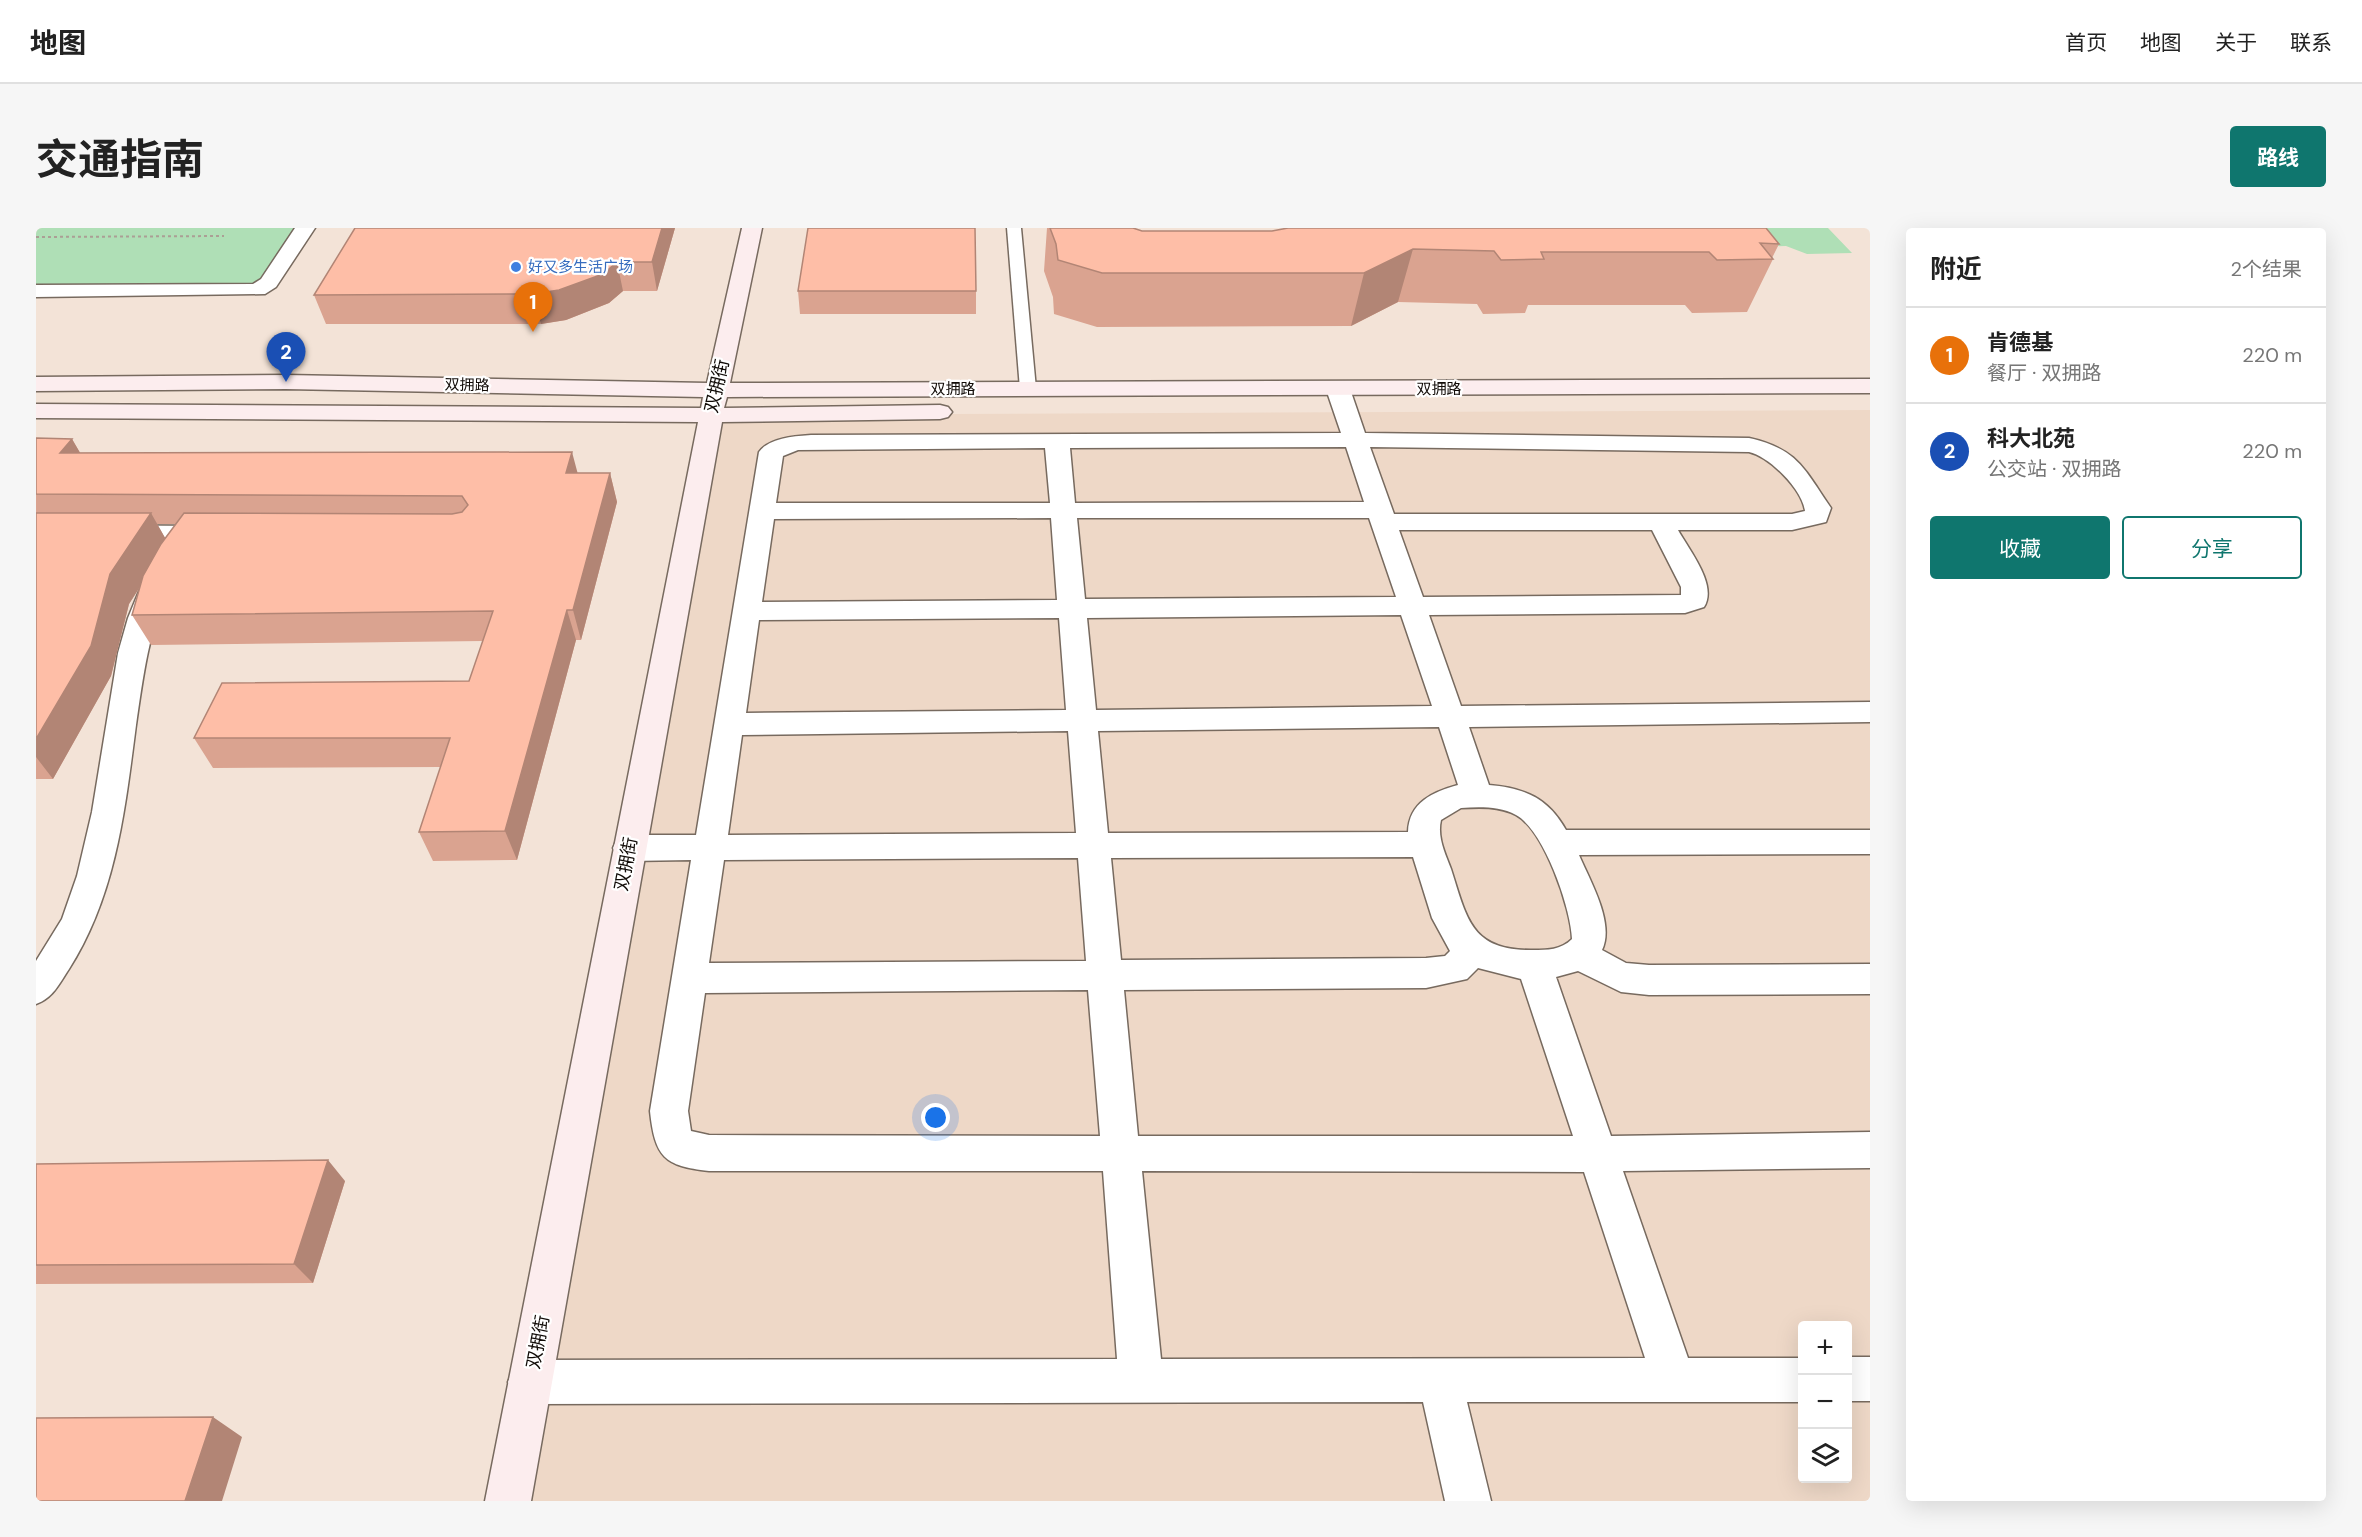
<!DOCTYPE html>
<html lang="zh">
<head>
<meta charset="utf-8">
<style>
	body { margin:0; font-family:"DM Sans","Noto Sans SC",sans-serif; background:#f6f6f6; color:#222 }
	.controls { position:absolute; right:18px; bottom:18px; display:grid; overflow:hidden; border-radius:6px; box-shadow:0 6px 24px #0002 }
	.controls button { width:54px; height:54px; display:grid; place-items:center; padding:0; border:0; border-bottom:2px solid #e0e0e0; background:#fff; color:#222; font:30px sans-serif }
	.you { position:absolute; left:900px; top:890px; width:21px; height:21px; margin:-15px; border:4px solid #fff; border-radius:50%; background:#1a73e8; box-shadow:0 0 0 9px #1a73e833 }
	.badge { display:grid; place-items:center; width:39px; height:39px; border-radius:50%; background:#0f766e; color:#fff; font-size:20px; font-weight:700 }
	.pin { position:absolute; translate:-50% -50px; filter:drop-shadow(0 2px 3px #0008) }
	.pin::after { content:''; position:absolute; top:32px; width:21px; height:18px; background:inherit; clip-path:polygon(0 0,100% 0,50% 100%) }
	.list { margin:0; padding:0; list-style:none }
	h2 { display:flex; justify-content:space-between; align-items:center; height:78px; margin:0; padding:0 24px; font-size:26px }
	h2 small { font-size:20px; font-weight:400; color:#767676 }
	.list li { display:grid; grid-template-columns:39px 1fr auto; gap:18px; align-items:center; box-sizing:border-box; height:96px; padding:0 24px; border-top:2px solid #e0e0e0 }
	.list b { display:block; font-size:22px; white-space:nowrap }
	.list p { margin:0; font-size:20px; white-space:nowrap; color:#767676 }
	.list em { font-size:20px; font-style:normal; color:#767676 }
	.actions { display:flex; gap:12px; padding:18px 24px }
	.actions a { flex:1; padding:14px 0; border:2px solid #0f766e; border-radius:6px; text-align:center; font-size:21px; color:#0f766e }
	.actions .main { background:#0f766e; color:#fff }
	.icon { flex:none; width:33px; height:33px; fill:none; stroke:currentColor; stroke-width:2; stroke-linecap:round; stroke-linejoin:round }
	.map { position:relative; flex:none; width:1834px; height:1273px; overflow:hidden; border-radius:6px }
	header { display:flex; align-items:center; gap:36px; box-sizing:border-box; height:84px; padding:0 30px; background:#fff; border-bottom:2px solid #e0e0e0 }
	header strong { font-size:28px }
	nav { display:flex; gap:33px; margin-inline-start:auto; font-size:21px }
	.intro { display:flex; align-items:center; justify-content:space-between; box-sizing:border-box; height:144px; padding:0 36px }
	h1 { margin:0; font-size:42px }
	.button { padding:15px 27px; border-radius:6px; background:#0f766e; color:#fff; font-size:21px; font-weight:700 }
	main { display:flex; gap:36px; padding:0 36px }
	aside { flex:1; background:#fff; border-radius:6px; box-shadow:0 6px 24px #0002 }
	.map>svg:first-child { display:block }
	.built { fill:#eed8c7; fill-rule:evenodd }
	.green { fill:#afdfb6 }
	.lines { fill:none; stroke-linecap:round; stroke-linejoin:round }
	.lane-casing { stroke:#776a5f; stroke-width:3 }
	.street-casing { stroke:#776a5f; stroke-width:3 }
	.secondary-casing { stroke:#776a5f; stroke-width:3 }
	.path { stroke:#ab9f95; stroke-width:2; stroke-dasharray:3 3; stroke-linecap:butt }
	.lane { fill:#fff; fill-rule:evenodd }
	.street { fill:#fff; fill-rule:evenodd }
	.secondary { fill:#fcedee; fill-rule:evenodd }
	.wall { fill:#daa390; fill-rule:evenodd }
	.shaded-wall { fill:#b28575 }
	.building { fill:#febea7; stroke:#b28575; stroke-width:1.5 }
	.shop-dot { fill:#3f7fe0; stroke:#fff; stroke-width:2 }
	.labels { text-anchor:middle; stroke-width:4.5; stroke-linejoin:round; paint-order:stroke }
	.far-shop-label { font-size:15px; fill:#366cbe; stroke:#fff; text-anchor:start }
	.far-street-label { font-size:15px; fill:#100b07; stroke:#fff }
	.street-label { font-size:18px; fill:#100b07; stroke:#fff }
</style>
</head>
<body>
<header>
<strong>地图</strong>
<nav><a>首页</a><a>地图</a><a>关于</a><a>联系</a></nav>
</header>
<div class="intro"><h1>交通指南</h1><a class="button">路线</a></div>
<main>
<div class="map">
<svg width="1834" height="1273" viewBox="0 0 1834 1273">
	<rect width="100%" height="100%" fill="#f3e3d7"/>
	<path class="built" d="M1834 182V1273H471L675 187ZM1766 1098H1812V1250H1766Z"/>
	<path class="green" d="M0 0H269L226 64 0 63Z
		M1673 0H1792L1816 25 1771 26 1750 18 1687 19Z"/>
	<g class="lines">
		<defs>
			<path id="lane" d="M971 0H985L1000 161 992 166 984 161Z"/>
			<path id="street" d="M259 0H279L240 59 229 66 0 69V57L217 56 225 51Z
				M1302 154 1310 156 1314 161 1329 205 1713 210C1762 221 1768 241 1795 280L1790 294 1756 302H1642C1653 322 1682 357 1668 379L1649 385 1393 387 1425 478 1834 474V494L1433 499 1453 557C1489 560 1512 570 1530 602H1834V626L1543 627C1554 653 1579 695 1566 722L1590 735 1613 737 1834 736V766L1613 767 1585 764 1542 743 1520 749 1575 908 1834 904V940L1587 943 1652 1130H1766V1174H1431L1455 1273H1409L1387 1174 494 1176 479 1169 472 1154 479 1139 494 1132 1081 1131 1067 943H673C628 938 619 929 614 883L655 632 593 633 581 629 577 620 581 611 593 607H660L723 224C733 210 759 208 775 207L1305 205 1290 161 1294 156ZM1310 219 1328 274 1039 275 1034 220ZM1334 219 1713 224C1734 229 1766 261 1769 283L1756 286H1358ZM1009 220 1014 275H740L747 228 762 222ZM1015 290 1021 372 726 374 738 291ZM1041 290H1333L1360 369 1049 371ZM1363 302H1616L1645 359V367L1387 369ZM1365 387 1396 478 1060 482 1051 390ZM1023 390 1030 482 710 485 723 392ZM1403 499 1422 557C1397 564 1373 574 1372 604L1072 605 1062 503ZM1032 503 1040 605 692 607 706 507ZM1425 580C1443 579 1463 578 1480 587 1508 602 1535 680 1536 711 1525 722 1511 722 1497 722 1435 723 1431 691 1415 641 1409 625 1401 609 1405 592ZM1377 629 1396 690 1414 723 1409 728 1390 730 1085 732 1075 630ZM1042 630 1050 733 673 735 688 632ZM1442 740 1485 751 1537 908H1102L1088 762 1390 760 1431 751ZM1052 762 1064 908 673 907 655 903 652 883 669 765ZM1106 943 1548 944 1609 1130 1125 1131Z
				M0 297 177 298 186 300 190 306 186 312 177 314 0 313Z
				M120 347 130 350 134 356C113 401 107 448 100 497 89 582 80 667 33 741 23 756 17 770 0 776V733L26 691 41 648 56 584 82 425 92 390 106 356 110 350Z
				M1812 1129H1834V1173H1812Z"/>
			<path id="secondary" d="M706 0H726L694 155 1834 151V165L691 169 688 180 904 177 912 179 916 184 912 189 904 191 686 194 495 1273H449L662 194 0 190V176L665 180 667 169 250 161 0 163V149L250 147 671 155Z"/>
		</defs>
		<use href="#lane" class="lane-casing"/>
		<use href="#street" class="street-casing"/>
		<use href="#secondary" class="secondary-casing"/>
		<path class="path" d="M0 9 188 8"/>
		<use href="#lane" class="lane"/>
		<use href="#street" class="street"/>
		<use href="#secondary" class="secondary"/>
	</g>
	<path class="wall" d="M639 0 621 63H587L573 75 530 92 505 96H290L278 67Z
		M1011 0H1097L1106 3H1236L1252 0 1743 16 1736 30 1737 31 1711 84 1656 85 1649 77H1492L1489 85 1447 86 1441 76 1362 74 1315 98 1061 99 1018 86 1017 69 1008 43Z
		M762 63H940V86H764Z
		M0 210 36 211 44 225 541 245H574L581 274 545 412H540L481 632 397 633 383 604 405 539 177 540 158 510 433 453 447 413 115 417 96 387 104 359 93 376 75 448 17 551H0ZM121 296H140L129 310Z
		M0 936 309 953 277 1055 0 1056Z"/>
	<path class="shaded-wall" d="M626 0H639L621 63 616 34Z
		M1377 21 1362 74 1315 98 1328 45Z
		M581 34 587 63 573 75 530 92 505 96 497 66Z
		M36 211 53 240 24 225Z
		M536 224 544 254 530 245Z
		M574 245 581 274 545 412 537 382Z
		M115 285 132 315 93 376 75 448 17 551 0 529V511L74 346Z
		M531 382 540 412 481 632 469 603Z
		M292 932 309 953 277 1055 258 1036Z
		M177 1189 206 1209 186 1273H149Z"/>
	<path class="building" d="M319 0H626L616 34H581L567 46 523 62 497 66 278 67Z
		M772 0H939L940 63H762Z
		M1014 0H1097L1106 3H1236L1252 0H1730L1743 16 1724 15 1737 31 1681 32 1673 24H1505L1508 31 1465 32 1458 23 1377 21 1328 45H1066L1022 32 1020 16Z
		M0 210 36 211 24 225 536 224 530 245H574L537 382H531L469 603 383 604 414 510H158L186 455 433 453 457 383 96 387 107 348 125 316 148 285 416 286 426 284 432 277 426 268 0 266Z
		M0 285H115L74 346 55 418 0 511Z
		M292 932 258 1036 0 1037V936Z
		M177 1189 149 1273H0V1190Z"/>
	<circle class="shop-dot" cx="480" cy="39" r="6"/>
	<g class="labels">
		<g class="far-shop-label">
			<text x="492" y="44">好又多生活广场</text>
		</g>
		<g class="far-street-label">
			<text transform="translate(431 157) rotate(1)" y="5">双拥路</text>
			<text x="917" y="166">双拥路</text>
			<text x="1403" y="166">双拥路</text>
		</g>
		<g class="street-label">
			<text transform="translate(681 158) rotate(-77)" y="6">双拥街</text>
			<text transform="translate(590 636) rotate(-79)" y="6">双拥街</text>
			<text transform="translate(502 1114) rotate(-79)" y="6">双拥街</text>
		</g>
	</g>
</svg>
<div class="controls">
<button>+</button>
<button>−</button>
<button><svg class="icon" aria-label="layers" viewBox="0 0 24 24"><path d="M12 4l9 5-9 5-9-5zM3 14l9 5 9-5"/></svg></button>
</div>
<div class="you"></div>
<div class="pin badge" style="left:497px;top:104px;background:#e8710a">1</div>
<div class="pin badge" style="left:250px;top:154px;background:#1a4fb4">2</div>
</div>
<aside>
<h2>附近<small>2个结果</small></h2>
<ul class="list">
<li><span class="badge" style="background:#e8710a">1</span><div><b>肯德基</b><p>餐厅 · 双拥路</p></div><em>220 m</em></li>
<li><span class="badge" style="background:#1a4fb4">2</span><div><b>科大北苑</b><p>公交站 · 双拥路</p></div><em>220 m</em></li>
</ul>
<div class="actions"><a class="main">收藏</a><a>分享</a></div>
</aside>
</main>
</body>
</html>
